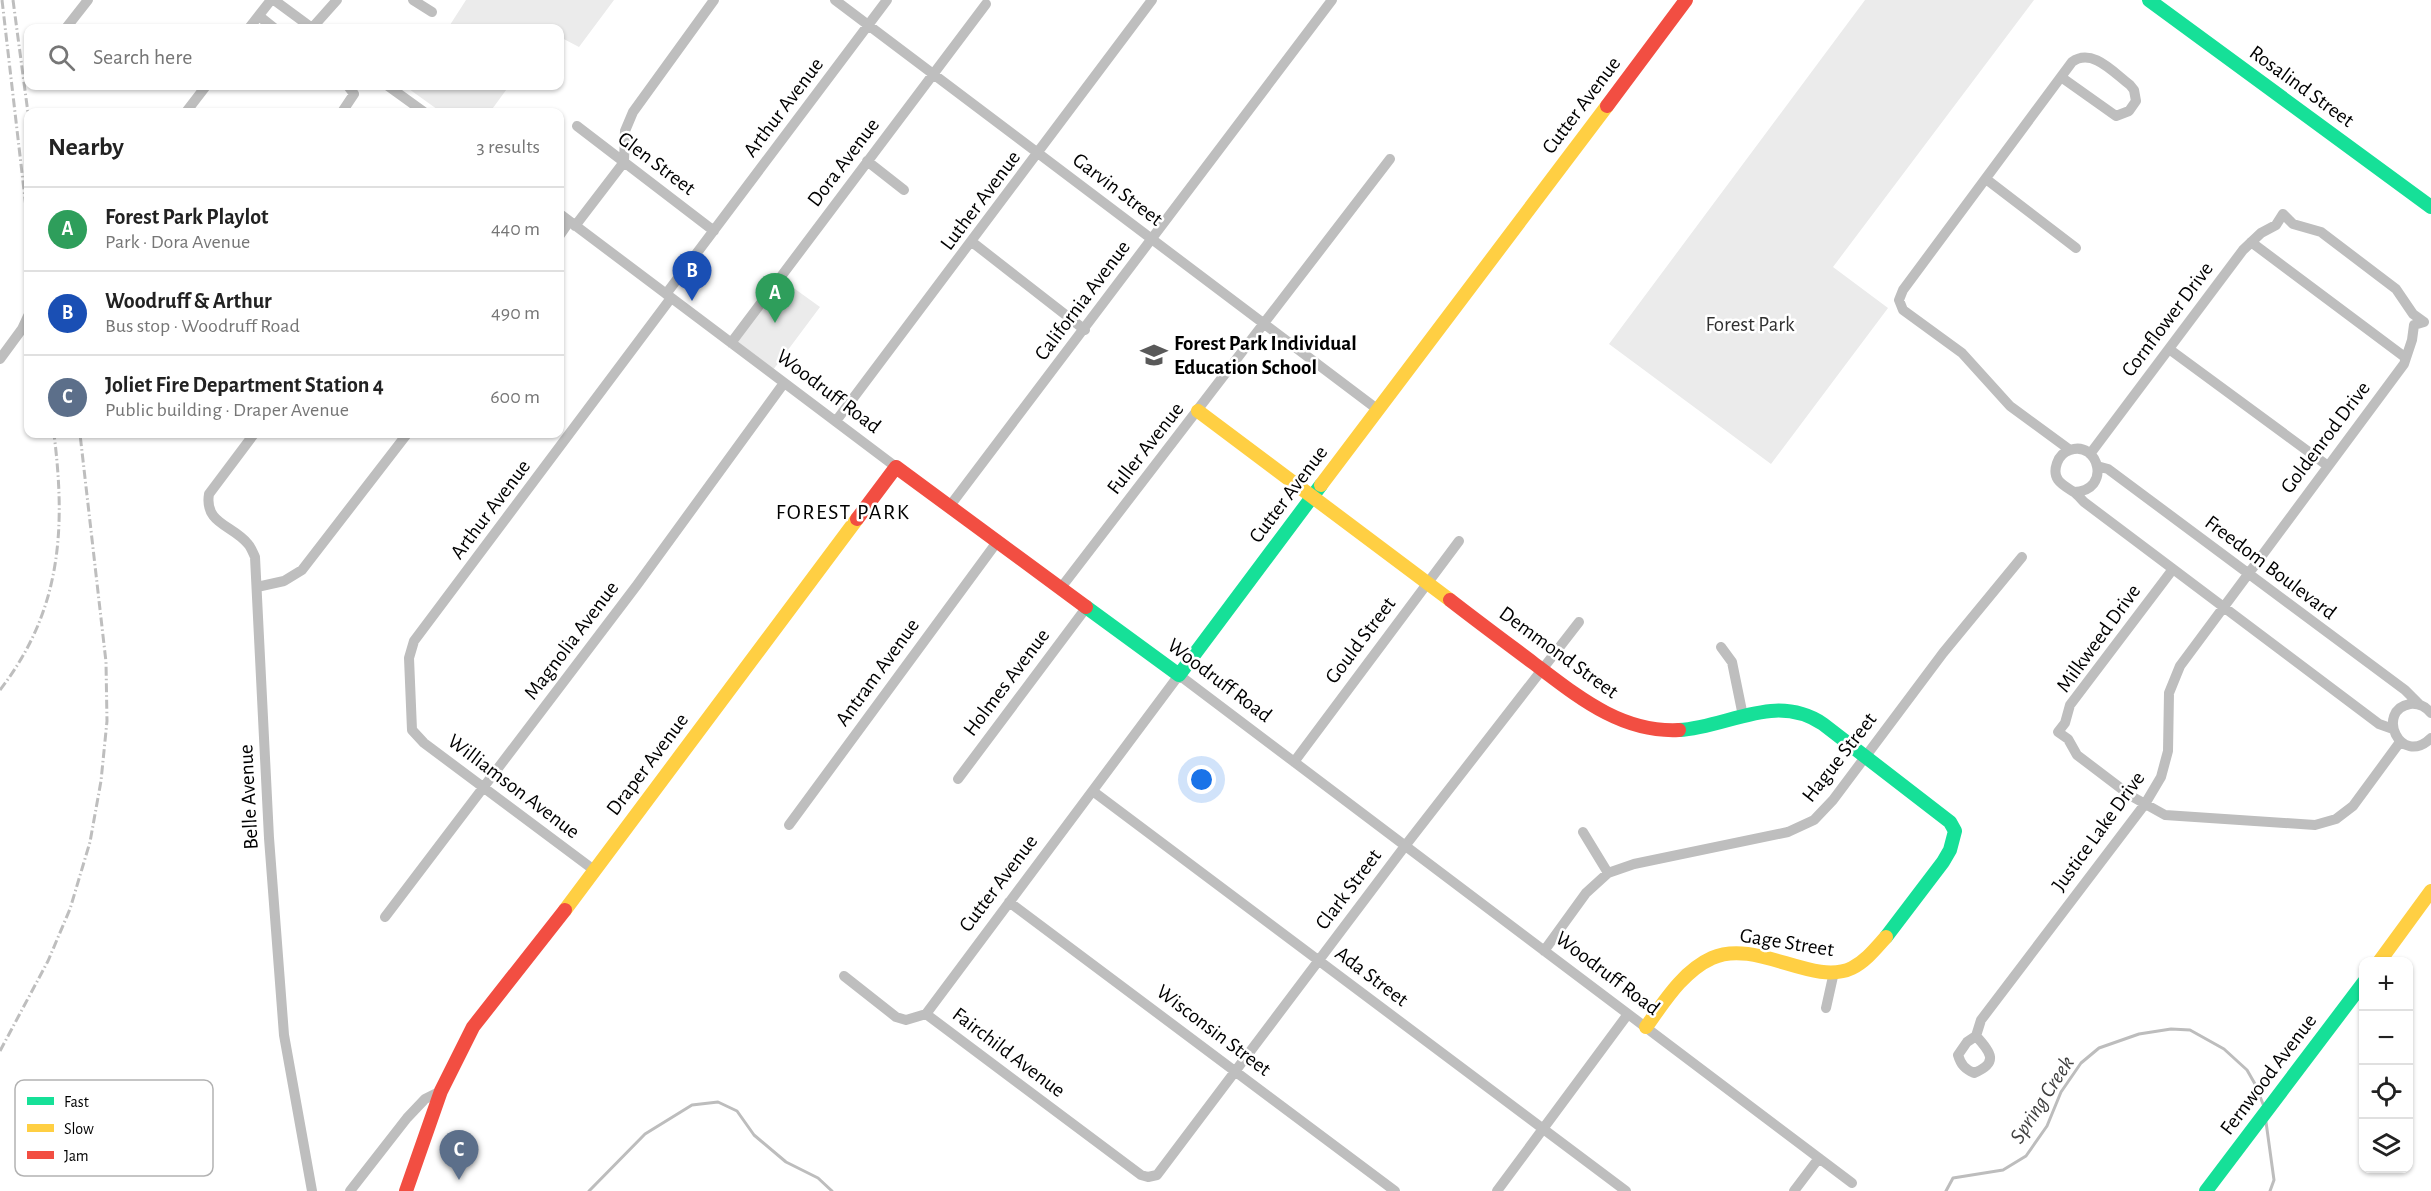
<!DOCTYPE html>
<html lang="en">
<head>
<meta charset="utf-8">
<style>
	body { margin:0; font-family:"Alegreya Sans",sans-serif; background:#f6f6f6; color:#222 }
	.controls { position:absolute; right:18px; bottom:18px; display:grid; overflow:hidden; border-radius:12px; box-shadow:0 2px 4px #0004 }
	.controls button { width:54px; height:54px; display:grid; place-items:center; padding:0; border:0; border-bottom:2px solid #e0e0e0; background:#fff; color:#222; font:30px sans-serif }
	.you { position:absolute; left:1202px; top:780px; width:21px; height:21px; margin:-15px; border:4px solid #fff; border-radius:50%; background:#1a73e8; box-shadow:0 0 0 9px #1a73e833 }
	.badge { display:grid; place-items:center; width:39px; height:39px; border-radius:50%; background:#595959; color:#fff; font-size:20px; font-weight:700 }
	.pin { position:absolute; translate:-50% -50px; filter:drop-shadow(0 2px 3px #0008) }
	.pin::after { content:''; position:absolute; top:32px; width:21px; height:18px; background:inherit; clip-path:polygon(0 0,100% 0,50% 100%) }
	.list { margin:0; padding:0; list-style:none }
	h2 { display:flex; justify-content:space-between; align-items:center; height:78px; margin:0; padding:0 24px; font-size:26px }
	h2 small { font-size:20px; font-weight:400; color:#767676 }
	.list li { display:grid; grid-template-columns:39px 1fr auto; gap:18px; align-items:center; box-sizing:border-box; height:84px; padding:0 24px; border-top:2px solid #e0e0e0 }
	.list b { display:block; font-size:22px; white-space:nowrap }
	.list p { margin:0; font-size:20px; white-space:nowrap; color:#767676 }
	.list em { font-size:20px; font-style:normal; color:#767676 }
	.icon { flex:none; width:33px; height:33px; fill:none; stroke:currentColor; stroke-width:2; stroke-linecap:round; stroke-linejoin:round }
	.map { position:relative; flex:none; width:2431px; height:1191px; overflow:hidden }
	.search { position:absolute; background:#fff; box-shadow:0 2px 4px #0004; left:24px; top:24px; width:540px; height:66px; display:flex; align-items:center; gap:15px; box-sizing:border-box; padding:0 21px; border-radius:12px; color:#767676; font-size:22px }
	.panel { position:absolute; background:#fff; box-shadow:0 2px 4px #0004; left:24px; top:108px; width:540px; height:330px; border-radius:12px }
	.map>svg:first-child { display:block }
	.green { fill:#ebebeb }
	.lines { fill:none; stroke-linecap:round; stroke-linejoin:round }
	.stream { stroke:#bdbdbd; stroke-width:3 }
	.street { stroke:#bebebe; stroke-width:10 }
	.fast { stroke:#16e098; stroke-width:14 }
	.slow { stroke:#ffcf43; stroke-width:14 }
	.jam { stroke:#f24e42; stroke-width:14 }
	.rail { stroke:#bebebe; stroke-width:3; stroke-dasharray:9 3 1.5 3; stroke-linecap:butt }
	.labels { text-anchor:middle; stroke-width:5; stroke-linejoin:round; paint-order:stroke }
	.street-label { font-size:21px; fill:#000; stroke:#fff }
	.park-label { font-size:21px; fill:#313131; stroke:#fff }
	.poi-label { font-size:21px; font-weight:bold; fill:#000; stroke:#fff; text-anchor:start }
	.neighbourhood-label { font-size:22px; letter-spacing:1.5px; fill:#000; stroke:#fff }
	.water-label { font-size:22px; font-style:italic; fill:#424242; stroke:#fff }
	.key { fill:#fff; stroke:#b2b2b2; stroke-width:1.5 }
	.key-label { font-size:16px; fill:#000 }
</style>
</head>
<body>
<div class="map">
<svg width="2431" height="1191" viewBox="0 0 2431 1191">
	<rect width="100%" height="100%" fill="#fff"/>
	<path class="green" d="M466 0H614L579 47 560 37V28H448Z
		M1865 0H2034L1833 267 1888 308 1771 464 1609 344Z
		M411 86H509L490 112H441L409 89Z
		M777 276 820 307 773 370 731 338Z"/>
	<g class="lines">
		<path class="stream" d="M2266 1122 2274 1180 2270 1191
			M589 1191 645 1134 692 1105 718 1102 737 1111 754 1135 786 1162 818 1178 832 1191
			M1946 1191 1953 1178 2003 1170 2026 1156 2047 1126 2061 1092 2081 1063 2099 1048 2139 1034 2171 1029 2190 1030 2224 1049 2247 1070 2255 1084 2263 1104"/>
		<path class="street" d="M274 0 312 28
			M413 0 432 12
			M835 0 1377 409
			M259 16 274 28
			M66 28 88 0
			M249 28 271 0
			M312 28 337 0
			M2061 77 2116 116 2129 111 2136 101 2134 90 2130 85C2114 73 2092 47 2072 62L1903 290 1899 300 1903 310 1962 353 2010 406 2070 450
			M388 86 424 112
			M186 112 206 86
			M342 112 354 94 348 86
			M577 126 714 231
			M867 161 904 190
			M1986 179 2076 248
			M560 214 896 467
			M575 226 624 162 625 131 633 112 714 0
			M560 235 569 222
			M972 242 1085 330
			M2251 242 2406 358
			M666 294 887 0
			M731 343 986 4
			M2169 349 2328 466
			M0 359 22 329 28 316
			M836 421 1152 0
			M254 434 209 494C204 524 233 525 248 544 251 547 253 553 255 557L269 838 284 1035 312 1191
			M2090 454 2243 250 2261 233 2276 225 2283 214 2293 224 2321 232 2396 289 2413 314 2424 322
			M2097 466 2108 469 2405 690 2419 704
			M2074 492C2112 491 2099 440 2070 450 2064 452 2059 457 2057 463 2051 480 2063 485 2074 492 2077 494 2081 499 2084 502L2379 724 2393 729
			M949 507 1332 0
			M2173 569 2070 705 2065 723 2058 732 2068 739 2077 755 2131 796 2165 815 2315 825 2336 819 2353 806 2400 742
			M257 587 284 581 302 570 407 434
			M1060 589 1390 159
			M1721 647 1732 662 1743 716
			M2431 713C2425 706 2419 703 2410 704 2375 710 2400 768 2431 738
			M1294 762 1459 541
			M958 779 1086 608
			M1094 792 1626 1191
			M789 825 997 542
			M1583 832 1608 873
			M594 870 424 743 412 730 409 658 414 641 671 298
			M1009 902 1395 1191
			M385 917 637 585 784 383
			M1544 951 1586 893 1608 873 1634 864 1788 832 1814 820 1833 800 1943 653 2022 557
			M844 976 896 1017 906 1020 926 1014 1141 1175 1148 1177 1157 1175 1405 846 1579 622
			M1826 1008 1834 972
			M926 1014 1179 675 1852 1183
			M1976 1036 1967 1042 1958 1055C1961 1065 1965 1069 1974 1073 1999 1063 1991 1052 1976 1036L1981 1020 2145 804 2161 777 2168 751 2169 693 2180 666 2404 364 2412 340 2414 325 2424 322
			M350 1191 407 1118 425 1099 441 1091
			M1497 1191 1628 1014
			M1794 1191 1819 1158"/>
		<path class="fast" d="M2149 0 2431 207
			M1086 607 1179 675 1321 485
			M1679 730C1729 727 1775 692 1823 724L1950 822 1955 831 1950 850 1943 862 1886 937
			M2206 1191 2364 982"/>
		<path class="slow" d="M1198 411 1450 600
			M1321 485 1607 106
			M565 910 857 519
			M2379 962 2431 891
			M1646 1027C1664 1002 1683 971 1712 958 1756 938 1813 987 1852 968 1866 961 1876 948 1886 937"/>
		<path class="jam" d="M1607 106 1686 0
			M857 519 896 467 1086 607
			M1450 600C1477 621 1504 641 1532 662 1576 695 1620 733 1679 730
			M406 1191 441 1091 473 1027 565 910"/>
		<path class="rail" d="M2 0 28 225
			M13 0 28 113
			M0 690C61 611 66 530 54 434
			M0 1051 48 961 70 909 90 842 101 781 107 721 106 662 80 434"/>
	</g>
	<defs>
		<symbol id="school-bare" viewBox="-9 -9 18 18"><path d="M0-5L7-2L0 1L-7-2ZM-4 1L0 2.5L4 1V4Q0 6-4 4Z" fill="#595959" stroke="#fff" stroke-width="2.5" paint-order="stroke"/></symbol>
	</defs>
	<g fill-rule="evenodd">
		<use href="#school-bare" x="1135" y="336" width="38" height="38"/>
	</g>
	<g class="labels">
		<g class="street-label">
			<text transform="translate(2302 86) rotate(36)" y="7">Rosalind Street</text>
			<text transform="translate(1581 105) rotate(-53)" y="7">Cutter Avenue</text>
			<text transform="translate(783 107) rotate(-53)" y="7">Arthur Avenue</text>
			<text transform="translate(843 162) rotate(-53)" y="7">Dora Avenue</text>
			<text transform="translate(657 163) rotate(37)" y="7">Glen Street</text>
			<text transform="translate(1118 189) rotate(37)" y="7">Garvin Street</text>
			<text transform="translate(980 200) rotate(-53)" y="7">Luther Avenue</text>
			<text transform="translate(1082 300) rotate(-53)" y="7">California Avenue</text>
			<text transform="translate(2167 319) rotate(-53)" y="7">Cornflower Drive</text>
			<text transform="translate(829 391) rotate(37)" y="7">Woodruff Road</text>
			<text transform="translate(2325 437) rotate(-53)" y="7">Goldenrod Drive</text>
			<text transform="translate(1145 448) rotate(-52)" y="7">Fuller Avenue</text>
			<text transform="translate(1288 494) rotate(-53)" y="7">Cutter Avenue</text>
			<text transform="translate(490 509) rotate(-53)" y="7">Arthur Avenue</text>
			<text transform="translate(2271 567) rotate(37)" y="7">Freedom Boulevard</text>
			<text transform="translate(2098 638) rotate(-54)" y="7">Milkweed Drive</text>
			<text transform="translate(571 640) rotate(-53)" y="7">Magnolia Avenue</text>
			<text transform="translate(1360 640) rotate(-53)" y="7">Gould Street</text>
			<text transform="translate(1559 652) rotate(36)" y="7">Demmond Street</text>
			<text transform="translate(877 672) rotate(-54)" y="7">Antram Avenue</text>
			<text transform="translate(1220 680) rotate(37)" y="7">Woodruff Road</text>
			<text transform="translate(1006 682) rotate(-53)" y="7">Holmes Avenue</text>
			<text transform="translate(1839 757) rotate(-52)" y="7">Hague Street</text>
			<text transform="translate(647 764) rotate(-53)" y="7">Draper Avenue</text>
			<text transform="translate(514 786) rotate(37)" y="7">Williamson Avenue</text>
			<text transform="translate(248 797) rotate(-93)" y="7">Belle Avenue</text>
			<text transform="translate(2098 831) rotate(-54)" y="7">Justice Lake Drive</text>
			<text transform="translate(998 883) rotate(-53)" y="7">Cutter Avenue</text>
			<text transform="translate(1348 889) rotate(-53)" y="7">Clark Street</text>
			<text transform="translate(1787 942) rotate(9)" y="7">Gage Street</text>
			<text transform="translate(1608 973) rotate(37)" y="7">Woodruff Road</text>
			<text transform="translate(1372 976) rotate(37)" y="7">Ada Street</text>
			<text transform="translate(1214 1030) rotate(37)" y="7">Wisconsin Street</text>
			<text transform="translate(1009 1052) rotate(37)" y="7">Fairchild Avenue</text>
			<text transform="translate(2268 1074) rotate(-53)" y="7">Fernwood Avenue</text>
		</g>
		<g class="park-label">
			<text x="1750" y="331">Forest Park</text>
		</g>
		<g class="poi-label">
			<text x="1174" y="350">Forest Park Individual<tspan x="1174" dy="24">Education School</tspan></text>
		</g>
		<g class="neighbourhood-label">
			<text x="843" y="519">FOREST PARK</text>
		</g>
		<g class="water-label">
			<text transform="translate(2041 1099) rotate(-57)" y="8">Spring Creek</text>
		</g>
	</g>
	<rect x="15" y="1080" width="198" height="96" rx="9" class="key"/>
	<rect x="27" y="1097" width="27" height="8" fill="#16e098"/>
	<rect x="27" y="1124" width="27" height="8" fill="#ffcf43"/>
	<rect x="27" y="1151" width="27" height="8" fill="#f24e42"/>
	<g class="key-label">
		<text x="64" y="1107">Fast</text>
		<text x="64" y="1134">Slow</text>
		<text x="64" y="1161">Jam</text>
	</g>
</svg>
<div class="controls">
<button>+</button>
<button>−</button>
<button><svg class="icon" aria-label="locate" viewBox="0 0 24 24"><circle cx="12" cy="12" r="6"/><path d="M12 2v4M12 18v4M2 12h4M18 12h4"/></svg></button>
<button><svg class="icon" aria-label="layers" viewBox="0 0 24 24"><path d="M12 4l9 5-9 5-9-5zM3 14l9 5 9-5"/></svg></button>
</div>
<div class="you"></div>
<div class="pin badge" style="left:775px;top:323px;background:#2e9e5b">A</div>
<div class="pin badge" style="left:692px;top:301px;background:#1a4fb4">B</div>
<div class="pin badge" style="left:459px;top:1180px;background:#5c6f8a">C</div>
<div class="search"><svg class="icon" aria-label="search" viewBox="0 0 24 24"><circle cx="10" cy="10" r="6"/><path d="M15 15l6 6"/></svg>Search here</div>
<section class="panel">
<h2>Nearby<small>3 results</small></h2>
<ul class="list">
<li><span class="badge" style="background:#2e9e5b">A</span><div><b>Forest Park Playlot</b><p>Park · Dora Avenue</p></div><em>440 m</em></li>
<li><span class="badge" style="background:#1a4fb4">B</span><div><b>Woodruff &amp; Arthur</b><p>Bus stop · Woodruff Road</p></div><em>490 m</em></li>
<li><span class="badge" style="background:#5c6f8a">C</span><div><b>Joliet Fire Department Station 4</b><p>Public building · Draper Avenue</p></div><em>600 m</em></li>
</ul>
</section>
</div>
</body>
</html>
